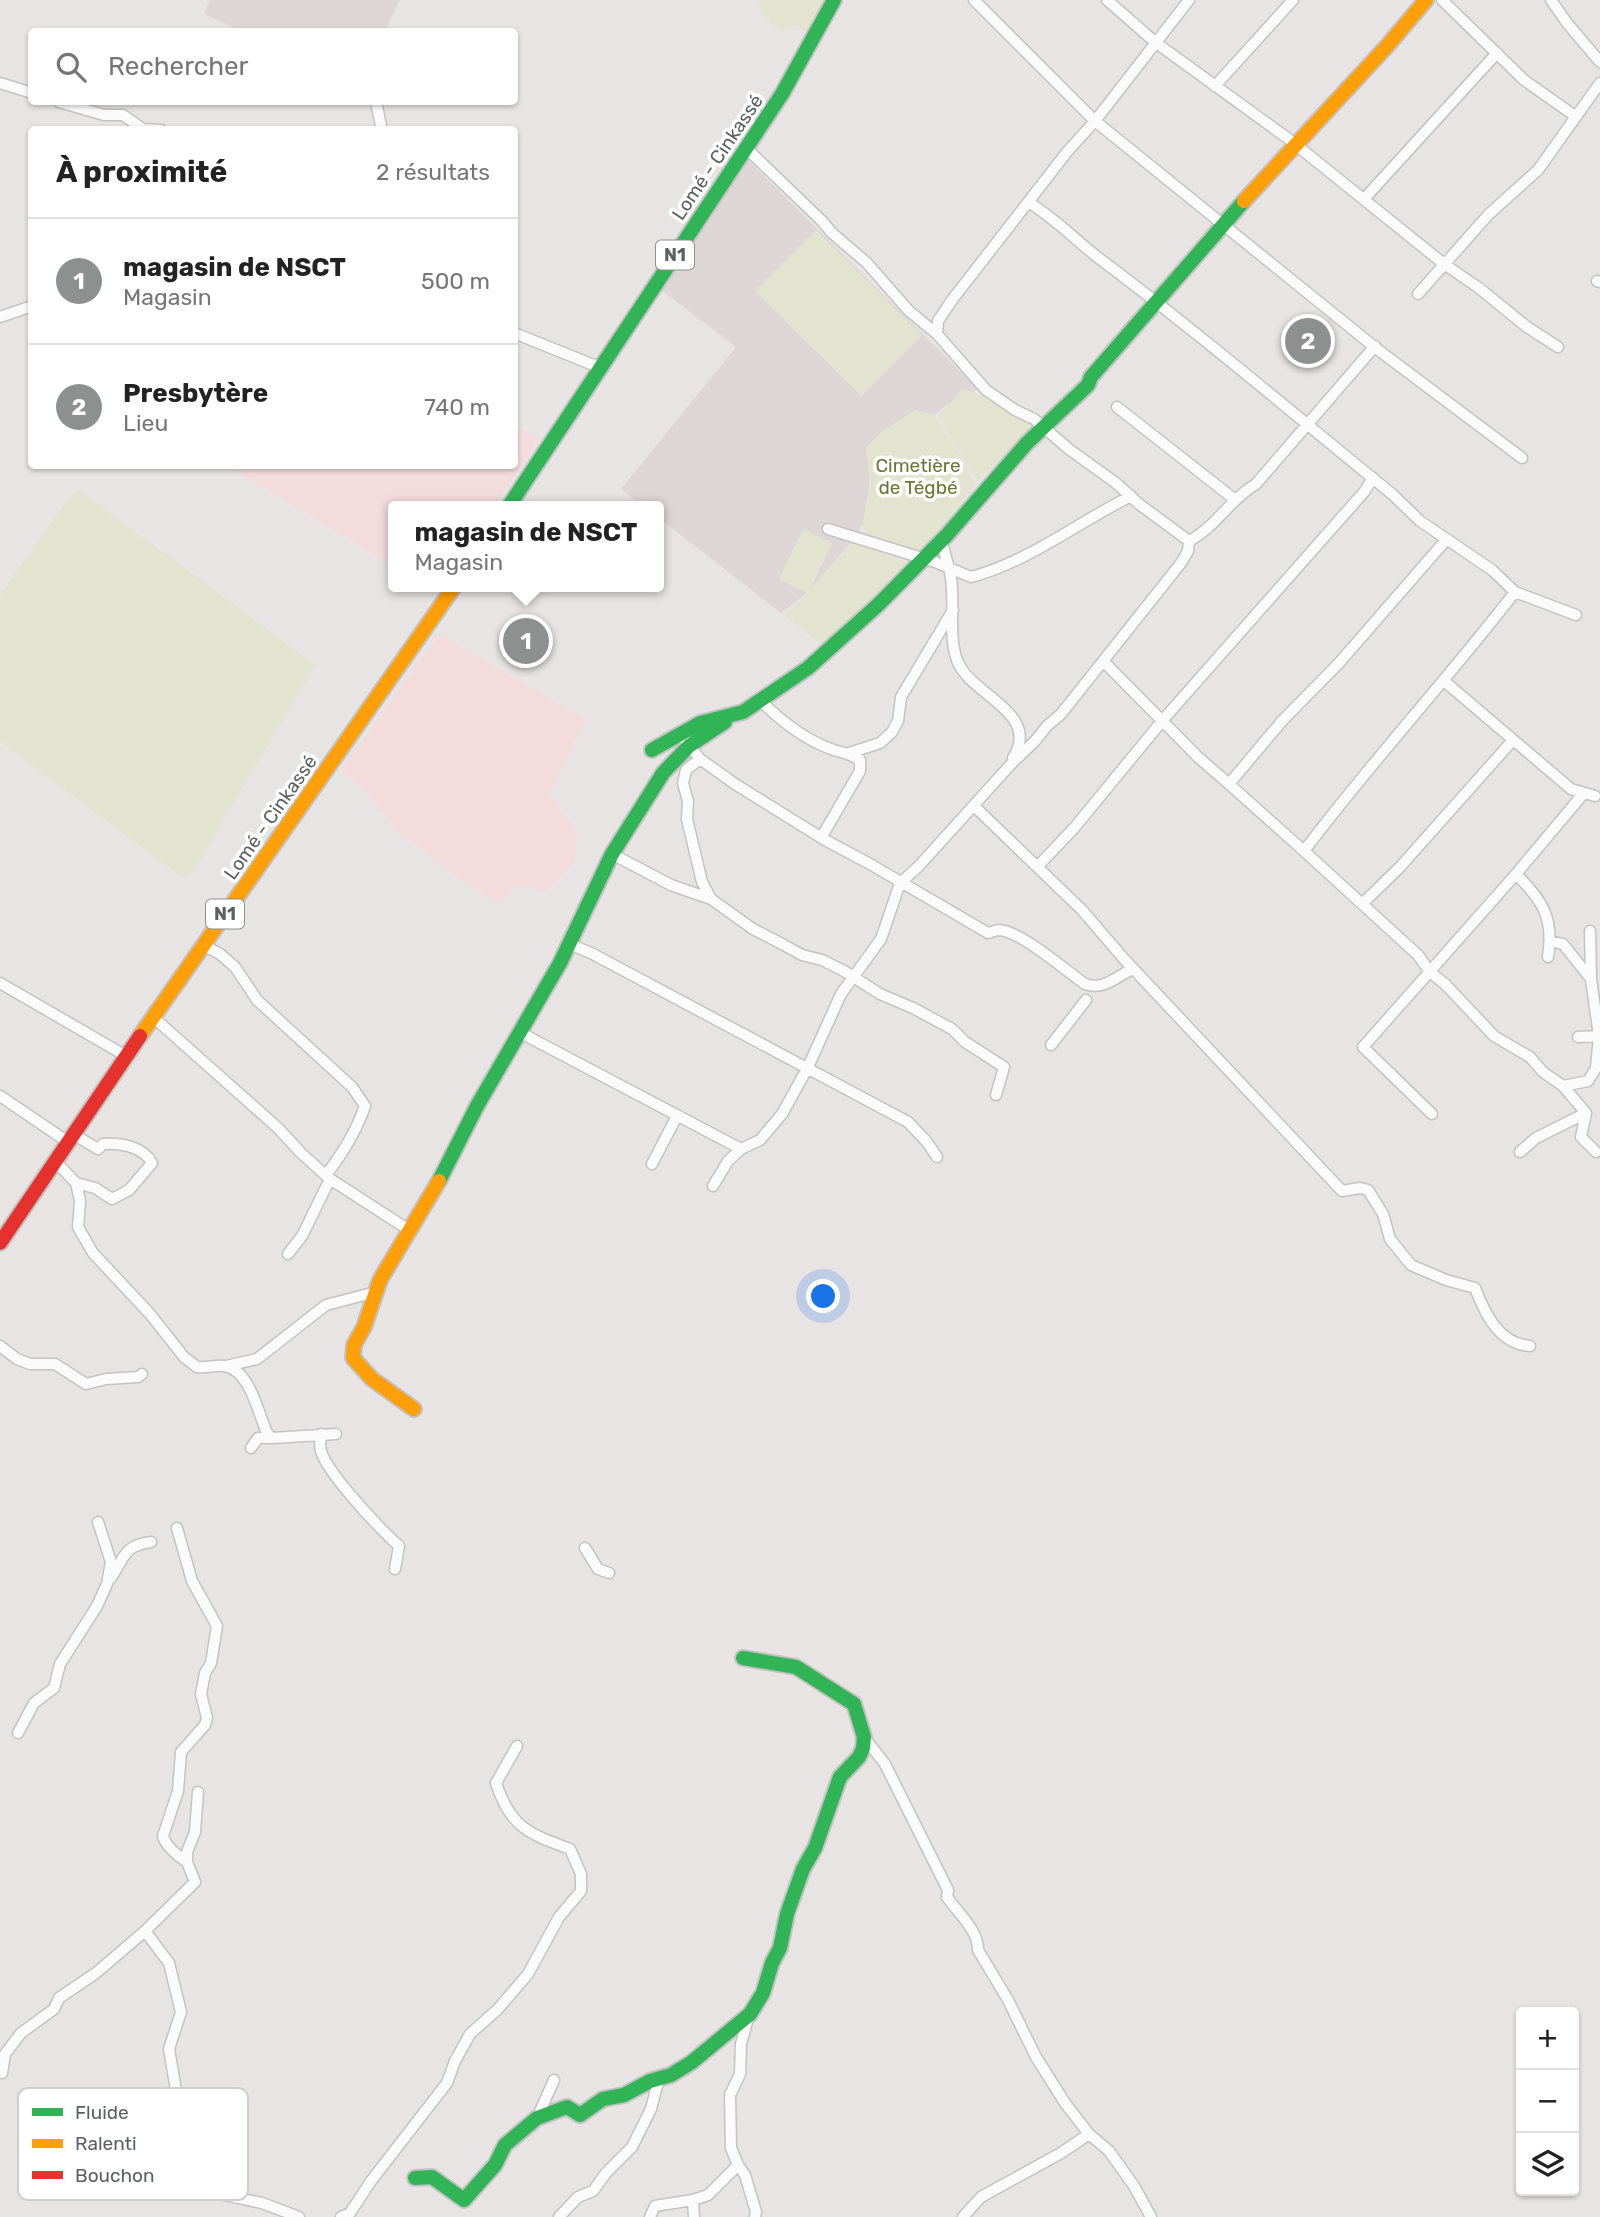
<!DOCTYPE html>
<html lang="fr">
<head>
<meta charset="utf-8">
<style>
	body { margin:0; font-family:Rubik,sans-serif; background:#f6f6f6; color:#222 }
	.controls { position:absolute; right:21px; bottom:21px; display:grid; overflow:hidden; border-radius:7px; box-shadow:0 2px 5px #0004 }
	.controls button { width:63px; height:63px; display:grid; place-items:center; padding:0; border:0; border-bottom:2px solid #e0e0e0; background:#fff; color:#222; font:35px sans-serif }
	.you { position:absolute; left:824px; top:1297px; width:24px; height:24px; margin:-18px; border:5px solid #fff; border-radius:50%; background:#1a73e8; box-shadow:0 0 0 10px #1a73e833 }
	.badge { display:grid; place-items:center; width:46px; height:46px; border-radius:50%; background:#8c908e; color:#fff; font-size:23px; font-weight:700 }
	.pin { position:absolute; translate:-50% -50%; border:4px solid #fff; box-shadow:0 2px 7px #0006 }
	.popup { position:absolute; left:388px; top:501px; width:276px; height:91px; box-sizing:border-box; display:grid; place-content:center; border-radius:7px; background:#fff; filter:drop-shadow(0 2px 5px #0005); font-size:23px; white-space:nowrap; color:#767676 }
	.popup b { font-size:26px; color:#222 }
	.popup::after { content:''; position:absolute; left:50%; top:100%; margin-left:-14px; border:14px solid transparent; border-top-color:#fff }
	.list { margin:0; padding:0; list-style:none }
	h2 { display:flex; justify-content:space-between; align-items:center; height:91px; margin:0; padding:0 28px; font-size:30px }
	h2 small { font-size:23px; font-weight:400; color:#767676 }
	.list li { display:grid; grid-template-columns:46px 1fr auto; gap:21px; align-items:center; box-sizing:border-box; height:126px; padding:0 28px; border-top:2px solid #e0e0e0 }
	.list b { display:block; font-size:26px; white-space:nowrap }
	.list p { margin:0; font-size:23px; white-space:nowrap; color:#767676 }
	.list em { font-size:23px; font-style:normal; color:#767676 }
	.icon { flex:none; width:38px; height:38px; fill:none; stroke:currentColor; stroke-width:2; stroke-linecap:round; stroke-linejoin:round }
	.map { position:relative; flex:none; width:1600px; height:2217px; overflow:hidden }
	.search { position:absolute; background:#fff; box-shadow:0 2px 5px #0004; left:28px; top:28px; width:490px; height:77px; display:flex; align-items:center; gap:18px; box-sizing:border-box; padding:0 24px; border-radius:7px; color:#767676; font-size:26px }
	.panel { position:absolute; background:#fff; box-shadow:0 2px 5px #0004; left:28px; top:126px; width:490px; height:343px; border-radius:7px }
	.map>svg:first-child { display:block }
	.commercial { fill:#f4dcdd }
	.education { fill:#ded5d6 }
	.green { fill:#e2e4cf }
	.lines { fill:none; stroke-linecap:round; stroke-linejoin:round }
	.street-casing { stroke:#c2c3c2; stroke-width:13 }
	.fast-casing { stroke:#c1c2c2; stroke-width:18 }
	.slow-casing { stroke:#c1c2c2; stroke-width:18 }
	.jam-casing { stroke:#c1c2c2; stroke-width:18 }
	.street { stroke:#fcfbfb; stroke-width:10 }
	.fast { stroke:#30b455; stroke-width:14 }
	.slow { stroke:#ff9f0a; stroke-width:14 }
	.jam { stroke:#e5322d; stroke-width:14 }
	.labels { text-anchor:middle; stroke-width:7; stroke-linejoin:round; paint-order:stroke }
	.shield { fill:#fff; stroke:#8c9190; stroke-width:2 }
	.shield-label { font-size:18px; font-weight:bold; fill:#5a6260 }
	.street-label { font-size:19px; fill:#5a6260; stroke:#fff }
	.park-label { font-size:19px; fill:#677832; stroke:#fff }
	.key { fill:#fff; stroke:#ced0cf; stroke-width:2 }
	.key-label { font-size:19px; fill:#5a6260 }
</style>
</head>
<body>
<div class="map">
<svg width="1600" height="2217" viewBox="0 0 1600 2217">
	<rect width="100%" height="100%" fill="#e9e4e4"/>
	<path class="commercial" d="M515 425 539 439 494 506H393V566L243 475 236 466H514Z
		M439 634 586 719 549 794 577 831 575 862 546 892 517 885 498 903 449 871 397 830 363 787 341 770Z"/>
	<path class="education" d="M210 0H399L385 32 241 31 204 14Z
		M749 161 978 389 952 401 934 415 915 410 866 447 870 480 863 524 852 541 808 592 781 613 659 518V506H643L621 489 736 347 660 289Z"/>
	<path class="green" d="M759 0H825L810 32 803 31 797 24 782 32C770 22 759 16 759 0Z
		M816 230 922 335 861 396 755 291Z
		M962 389C990 394 1010 418 1037 426L977 481 939 416Z
		M915 410 934 415 958 451 975 485 920 554 869 538 862 527 871 487 866 447 881 432Z
		M76 491 82 492 315 665 192 873 182 877 0 742V595L72 494Z
		M803 529 832 543 809 592 852 541 911 564 825 648 784 615 808 593 779 579Z"/>
	<g class="lines">
		<defs>
			<path id="street" d="M974 0 1095 121 1377 349 1522 458
				M1107 0 1155 42 1290 140 1444 264 1479 288 1527 327 1558 347
				M1442 0 1524 80 1575 116
				M1551 0 1567 23 1600 62
				M0 83 32 93
				M1215 86 1293 0
				M59 102 104 115H123L143 129 161 130
				M376 102 382 130
				M745 147 822 221 832 233 867 263 909 311 937 334 986 390 1015 410 1034 419 1070 450 1116 483 1139 504 1189 541
				M1364 199 1497 53
				M1028 202C1055 218 1075 240 1100 259 1200 334 1295 415 1392 494L1420 521 1492 570 1515 592 1576 615
				M1597 281 1600 282
				M1418 294 1489 214 1538 170 1600 83
				M0 317 32 306
				M514 333 601 368
				M937 334 938 321 952 300 1067 152 1095 121 1189 0
				M1117 407 1234 499
				M828 529 935 562 971 577C1030 561 1077 523 1131 496
				M942 541C944 553 949 565 951 578 955 604 948 635 957 660 970 696 1042 712 1013 758
				M1515 592C1447 680 1371 762 1304 851L1418 955 1430 972 1445 984 1494 1036 1530 1057 1543 1072 1563 1086 1586 1113 1581 1137 1596 1152
				M1103 661 1199 758 1229 784 1282 721 1339 663 1446 540
				M1444 681 1571 789 1595 796
				M761 701C781 721 807 741 834 750 844 753 851 754 860 760V771L821 838
				M680 734 700 759 735 784 825 840 870 864 988 933C992 932 996 930 999 930 1021 931 1066 971 1085 984 1105 991 1116 976 1133 969
				M849 753 880 743 892 732 898 721 901 697 953 610
				M700 759 686 770 683 783 688 801 687 819 702 882 711 899
				M1229 784 1304 851
				M974 806 1082 910 1124 959 1342 1191 1360 1188 1368 1190 1383 1214 1390 1239 1411 1265 1446 1280 1475 1288C1485 1314 1499 1344 1530 1346
				M612 854 671 885 711 899 753 929 784 945 802 955 822 960 844 971 880 994 913 1008 952 1029 965 1042 1004 1067 996 1095
				M1038 866 1075 827 1162 721 1364 492 1373 478
				M1516 874C1543 901 1554 918 1548 957
				M1362 904 1400 867 1513 740
				M1590 931 1591 979
				M1550 941 1563 944 1591 979 1599 1036 1578 1037
				M569 944 591 953 908 1122 927 1142 937 1157
				M203 945 220 954 235 967 257 1000 352 1087 365 1106C356 1132 343 1153 326 1175
				M0 983 126 1056
				M153 1017 278 1128 302 1154 330 1179 409 1230
				M521 1033 741 1149
				M1051 1045 1086 1000
				M1563 1086 1588 1081 1596 1068 1599 1036
				M0 1096 68 1142
				M1432 1114 1363 1047 1516 874 1584 793
				M73 1134 98 1149 103 1144C120 1143 143 1146 152 1163L129 1190 112 1199 95 1188 76 1183
				M1520 1152 1536 1138 1586 1113
				M55 1161 76 1183 80 1201 78 1227 93 1253 150 1314 184 1357 197 1367C206 1368 216 1365 224 1366 250 1369 258 1413 267 1433L272 1438 336 1434
				M652 1164 677 1116
				M713 1186 728 1161 741 1149 760 1140 782 1114 808 1067 841 994 881 939 900 883 918 867 1013 762 1035 741 1047 726 1061 714 1181 563 1188 551 1189 541C1216 527 1230 499 1256 484L1375 346
				M288 1254 302 1236 330 1179
				M0 1346 17 1359 30 1364H55L86 1384 106 1379 138 1377 142 1374
				M226 1366 257 1359 326 1305 376 1292
				M321 1434C321 1439 319 1446 321 1451 327 1473 380 1529 399 1546L395 1569
				M251 1448 258 1438H272
				M177 1528 192 1581 217 1626 211 1663 205 1673 201 1694 207 1718 205 1725 181 1752 178 1791 163 1836C166 1847 178 1856 187 1862
				M585 1548 598 1569 609 1573
				M111 1578C124 1558 124 1545 151 1542
				M18 1733 34 1703 54 1688 60 1664 97 1606 107 1584 111 1562 98 1522
				M864 1737 885 1764 948 1890 947 1897C957 1912 979 1931 978 1950L1008 2000 1036 2057 1065 2103 1089 2134 1109 2151 1134 2186 1151 2217
				M145 1931 169 1963 181 2012 169 2049 181 2120 211 2159 210 2182 219 2194 262 2203 299 2217
				M0 2073H2L5 2054 21 2033 54 2009 59 1998 96 1973 145 1931 195 1882 187 1862V1852L195 1832 198 1792
				M537 2118 554 2080
				M738 2165 745 2175 756 2212 755 2217
				M693 2200 708 2195 738 2165 731 2148 730 2095 740 2074 741 2044 749 2015
				M341 2217 350 2213 371 2181 447 2083 455 2061 470 2034 498 2009 528 1974 559 1917 581 1891V1874L570 1849C529 1834 510 1827 496 1783L517 1746
				M559 2217 578 2197 593 2191 606 2173 632 2147 651 2109 659 2078
				M650 2217 655 2206 693 2200 694 2217
				M963 2217 981 2197 1061 2153 1089 2134"/>
			<path id="fast" d="M509 506 782 94 834 0
				M652 750 700 723 743 712 808 668 879 604 947 535 1027 443 1088 385 1091 377 1244 201
				M439 1181 477 1106 560 963 612 854 663 773 689 746 725 722
				M415 2178 432 2177 464 2200 495 2165 505 2145 537 2118 567 2107 580 2115 603 2099 624 2095 650 2081 671 2075 692 2062 750 2014 763 1993 772 1963 780 1948 787 1914 803 1869 815 1848 840 1777 859 1757 863 1748 864 1737 854 1704 796 1667 743 1658"/>
			<path id="slow" d="M1244 201 1388 45 1426 0
				M140 1036 454 587
				M414 1409 372 1379 353 1358 354 1345 364 1327 380 1280 439 1181"/>
			<path id="jam" d="M0 1243 140 1036"/>
		</defs>
		<use href="#street" class="street-casing"/>
		<use href="#fast" class="fast-casing"/>
		<use href="#slow" class="slow-casing"/>
		<use href="#jam" class="jam-casing"/>
		<use href="#street" class="street"/>
		<use href="#fast" class="fast"/>
		<use href="#slow" class="slow"/>
		<use href="#jam" class="jam"/>
	</g>
	<g class="labels">
		<g class="shield">
			<rect x="656" y="240.5" width="38" height="29" rx="5"/>
			<rect x="206" y="899.5" width="38" height="29" rx="5"/>
		</g>
		<g class="shield-label">
			<text x="675" y="261">N1</text>
			<text x="225" y="920">N1</text>
		</g>
		<g class="street-label">
			<text transform="translate(717 157) rotate(-56)" y="7">Lomé - Cinkassé</text>
			<text transform="translate(270 817) rotate(-55)" y="7">Lomé - Cinkassé</text>
		</g>
		<g class="park-label">
			<text x="918" y="472">Cimetière<tspan x="918" dy="22">de Tégbé</tspan></text>
		</g>
	</g>
	<rect x="18" y="2088" width="230" height="112" rx="10" class="key"/>
	<rect x="32" y="2108" width="31" height="8" fill="#30b455"/>
	<rect x="32" y="2139" width="31" height="9" fill="#ff9f0a"/>
	<rect x="32" y="2171" width="31" height="8" fill="#e5322d"/>
	<g class="key-label">
		<text x="75" y="2119">Fluide</text>
		<text x="75" y="2150">Ralenti</text>
		<text x="75" y="2182">Bouchon</text>
	</g>
</svg>
<div class="controls">
<button>+</button>
<button>−</button>
<button><svg class="icon" aria-label="layers" viewBox="0 0 24 24"><path d="M12 4l9 5-9 5-9-5zM3 14l9 5 9-5"/></svg></button>
</div>
<div class="you"></div>
<div class="pin badge" style="left:526px;top:641px">1</div>
<div class="popup"><b>magasin de NSCT</b>Magasin</div>
<div class="pin badge" style="left:1308px;top:341px">2</div>
<div class="search"><svg class="icon" aria-label="search" viewBox="0 0 24 24"><circle cx="10" cy="10" r="6"/><path d="M15 15l6 6"/></svg>Rechercher</div>
<section class="panel">
<h2>À proximité<small>2 résultats</small></h2>
<ul class="list">
<li><span class="badge">1</span><div><b>magasin de NSCT</b><p>Magasin</p></div><em>500 m</em></li>
<li><span class="badge">2</span><div><b>Presbytère</b><p>Lieu</p></div><em>740 m</em></li>
</ul>
</section>
</div>
</body>
</html>
